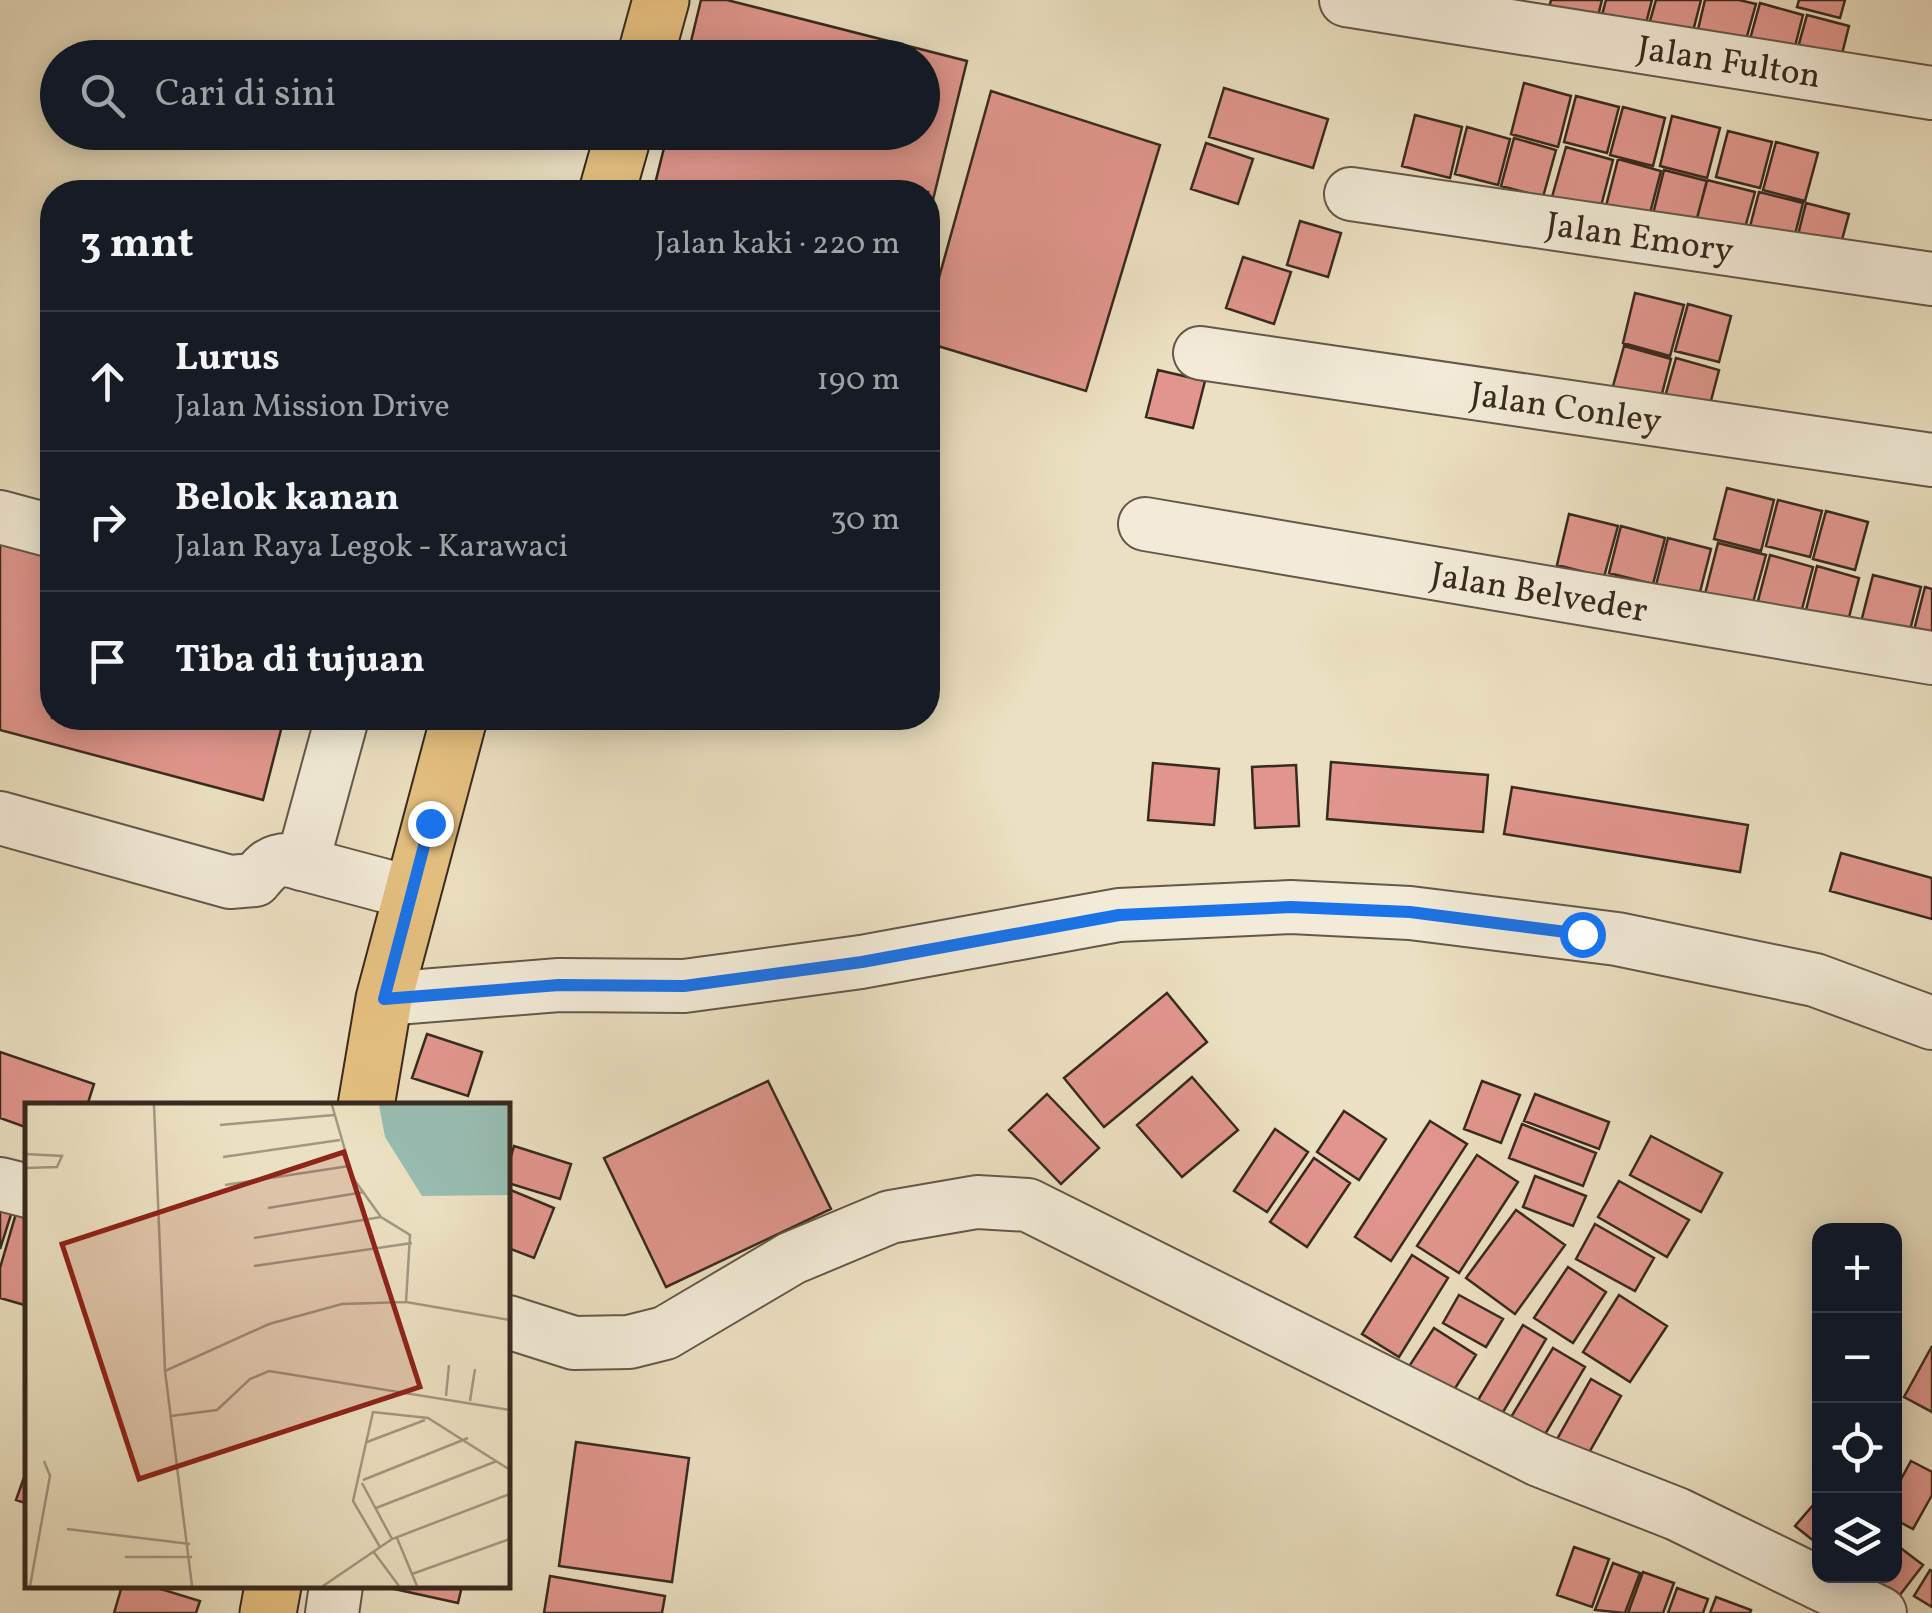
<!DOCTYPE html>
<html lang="id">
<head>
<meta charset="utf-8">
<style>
	body { margin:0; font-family:Vollkorn,serif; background:#20242c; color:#f1f3f6 }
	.controls { position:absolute; right:30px; bottom:30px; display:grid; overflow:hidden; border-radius:20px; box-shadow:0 5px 25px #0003 }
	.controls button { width:90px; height:90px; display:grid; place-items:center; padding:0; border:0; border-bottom:2px solid #363941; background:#171b24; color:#f1f3f6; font:50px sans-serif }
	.stop { position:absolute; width:30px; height:30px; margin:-22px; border:8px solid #1a73e8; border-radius:50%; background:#fff }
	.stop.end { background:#1a73e8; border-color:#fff; box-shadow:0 2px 10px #0008 }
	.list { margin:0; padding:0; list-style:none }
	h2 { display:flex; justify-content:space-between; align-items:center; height:130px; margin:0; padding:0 40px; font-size:42px }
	h2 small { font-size:32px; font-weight:400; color:#9ea1a6 }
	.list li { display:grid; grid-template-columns:65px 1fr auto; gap:30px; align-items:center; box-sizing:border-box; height:140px; padding:0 40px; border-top:2px solid #363941 }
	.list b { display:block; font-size:38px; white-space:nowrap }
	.list p { margin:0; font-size:32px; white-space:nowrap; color:#9ea1a6 }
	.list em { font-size:32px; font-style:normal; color:#9ea1a6 }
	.icon { flex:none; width:55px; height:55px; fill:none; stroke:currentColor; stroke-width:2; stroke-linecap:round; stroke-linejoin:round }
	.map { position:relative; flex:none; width:1932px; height:1613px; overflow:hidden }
	.search { position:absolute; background:#171b24; box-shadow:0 5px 25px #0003; left:40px; top:40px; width:900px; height:110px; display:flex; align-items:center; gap:25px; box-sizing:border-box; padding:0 35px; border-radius:55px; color:#9ea1a6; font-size:38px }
	.panel { position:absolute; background:#171b24; box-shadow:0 5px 25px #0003; left:40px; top:180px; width:900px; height:550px; border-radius:40px }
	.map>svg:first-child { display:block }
	.building { fill:#e1968d; stroke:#382a1f; stroke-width:2.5 }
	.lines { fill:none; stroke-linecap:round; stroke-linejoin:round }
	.minor-casing { stroke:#655848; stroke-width:56 }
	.major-casing { stroke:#382a1f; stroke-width:59 }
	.minor { stroke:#f2ebd7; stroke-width:52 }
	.major { stroke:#e6c080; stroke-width:55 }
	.route { stroke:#1a73e8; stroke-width:12 }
	.labels { text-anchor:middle; stroke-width:8; stroke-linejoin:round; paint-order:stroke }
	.street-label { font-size:35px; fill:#382a1f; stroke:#f2ebd7 }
	.inset-road { fill:none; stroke:#a39780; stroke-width:2.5 }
	.view { fill:#8f2418; fill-opacity:0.15; stroke:#8f2418; stroke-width:5 }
	.inset-edge { fill:none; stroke:#382a1f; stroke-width:5 }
</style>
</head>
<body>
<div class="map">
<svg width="1932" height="1613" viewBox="0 0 1932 1613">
	<rect width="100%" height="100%" fill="#ebe0c1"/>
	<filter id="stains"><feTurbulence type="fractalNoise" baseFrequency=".002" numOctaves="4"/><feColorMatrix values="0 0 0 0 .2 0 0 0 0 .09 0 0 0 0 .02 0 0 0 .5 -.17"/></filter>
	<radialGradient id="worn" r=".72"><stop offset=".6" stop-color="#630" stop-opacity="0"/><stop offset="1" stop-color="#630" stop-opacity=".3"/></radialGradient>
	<path class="building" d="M701 0H727L967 61 928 220V192H653L668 132H922V58H687Z
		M1551 0H1602L1597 20 1549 8Z
		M1606 0H1652L1645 27 1602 15Z
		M1656 0H1701L1691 39 1648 28Z
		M1705 0H1739L1756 4 1742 54 1695 42Z
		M1799 0H1845L1840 18 1797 7Z
		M1760 3 1803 15 1791 62 1747 50Z
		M1807 15 1849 26 1837 74 1794 62Z
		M1524 83 1571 96 1558 147 1511 134Z
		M1224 88 1328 119 1313 168 1209 137Z
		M991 91 1160 145 1086 391 928 343V317Z
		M1576 96 1619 107 1607 153 1564 142Z
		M1623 107 1665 118 1653 166 1610 155Z
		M1415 115 1462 127 1450 178 1402 166Z
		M1672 116 1720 128 1707 178 1660 166Z
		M1467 127 1510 139 1498 185 1455 174Z
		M1728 131 1772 142 1760 188 1716 177Z
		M1514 138 1556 150 1543 197 1501 186Z
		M1776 142 1818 153 1805 201 1763 190Z
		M1206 143 1253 159 1238 204 1191 189Z
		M1566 147 1613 160 1600 210 1552 197Z
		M1618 159 1661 171 1649 217 1606 206Z
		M1664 170 1707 181 1694 229 1652 218Z
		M1707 180 1755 192 1741 242 1694 230Z
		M1759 192 1803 203 1791 250 1747 238Z
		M1806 203 1849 214 1836 262 1794 251Z
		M1300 221 1341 233 1328 277 1287 265Z
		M1243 257 1291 272 1274 324 1226 308Z
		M1635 293 1684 305 1670 356 1623 343Z
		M1688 304 1731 316 1719 362 1675 351Z
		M1624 346 1671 359 1658 409 1610 397Z
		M1676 358 1719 370 1707 416 1663 404Z
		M1158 370 1205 381 1193 428 1146 417Z
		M1727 488 1774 500 1761 551 1714 539Z
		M1778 500 1822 511 1810 557 1766 546Z
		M1826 511 1868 522 1855 570 1813 559Z
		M1569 514 1618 526 1604 577 1557 565Z
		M1621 526 1665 538 1653 584 1609 573Z
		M1668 538 1711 549 1699 596 1656 585Z
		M0 540 52 556V718H284L263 800 0 730Z
		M1718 543 1766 555 1752 606 1705 594Z
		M1770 555 1813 567 1801 613 1758 601Z
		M1817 566 1859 578 1847 625 1805 614Z
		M1873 575 1921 587 1908 638 1860 626Z
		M1925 587 1932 589V638L1913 634Z
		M1331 762 1488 775 1483 832 1327 819Z
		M1153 763 1219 769 1214 825 1148 820Z
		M1296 765 1299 826 1255 828 1252 767Z
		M1512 787 1748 825 1740 872 1504 834Z
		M1841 853 1932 878V919L1830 891Z
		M1167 993 1207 1042 1104 1127 1064 1078Z
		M427 1034 482 1052 468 1096 412 1078Z
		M0 1052 94 1084 87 1106H28V1128L0 1118Z
		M1192 1077 1238 1130 1182 1177 1137 1125Z
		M768 1081 831 1209 666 1287 604 1158Z
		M1482 1081 1520 1095 1501 1143 1464 1129Z
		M1047 1094 1099 1148 1061 1184 1009 1130Z
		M1535 1094 1609 1122 1599 1149 1524 1121Z
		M1344 1111 1386 1139 1359 1180 1317 1152Z
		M1430 1121 1467 1144 1391 1261 1355 1237Z
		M1522 1124 1596 1153 1583 1186 1509 1158Z
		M1275 1129 1308 1152 1267 1212 1234 1191Z
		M1651 1136 1722 1173 1701 1212 1630 1175Z
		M514 1146 571 1164 560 1199 508 1183V1167Z
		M1477 1155 1518 1182 1459 1273 1417 1246Z
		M1314 1158 1350 1183 1307 1247 1270 1222Z
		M1535 1176 1586 1196 1573 1226 1523 1207Z
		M1619 1181 1689 1220 1667 1257 1598 1217Z
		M508 1189 554 1208 534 1258 508 1248Z
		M0 1197 15 1202 0 1249Z
		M20 1200 28 1202V1306L0 1298V1268Z
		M1516 1210 1565 1245 1515 1314 1466 1278Z
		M1595 1224 1654 1258 1635 1291 1576 1259Z
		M1412 1255 1448 1278 1399 1357 1362 1334Z
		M1568 1267 1606 1292 1573 1343 1534 1318Z
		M1459 1295 1503 1319 1486 1347 1443 1323Z
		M1619 1295 1667 1326 1630 1382 1583 1352Z
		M1523 1325 1546 1339 1499 1419 1475 1405Z
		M1434 1328 1476 1355 1449 1398 1406 1371Z
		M1932 1346V1412L1904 1397Z
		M1553 1348 1585 1367 1541 1441 1508 1422Z
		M1591 1379 1621 1396 1586 1458 1556 1441Z
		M576 1442 689 1458 672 1582 559 1566Z
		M1911 1461 1932 1472V1495L1913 1529 1894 1519V1492Z
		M28 1466V1504L16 1500Z
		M1820 1497V1546L1795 1526Z
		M1894 1543 1923 1565 1896 1600 1865 1576H1894Z
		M1574 1547 1609 1559 1592 1607 1557 1595Z
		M1613 1563 1640 1573 1625 1613 1595 1610Z
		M1930 1570 1932 1571V1607L1914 1596Z
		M1643 1572 1674 1583 1663 1613H1628Z
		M550 1576 665 1596 662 1613H544Z
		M122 1586H151L200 1601 196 1613H114Z
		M391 1586H462L458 1603 390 1588Z
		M1677 1588 1708 1599 1703 1613H1668Z
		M1716 1597 1751 1610 1750 1613H1710Z"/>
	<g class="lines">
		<defs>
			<g id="minor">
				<path id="s1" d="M1346 0 1932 93"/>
				<path id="s2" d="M1351 194 1932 279"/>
				<path id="s3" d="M1200 353 1932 460"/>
				<path d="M0 517 52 531"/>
				<path id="s4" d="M1145 524 1932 658"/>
				<path d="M0 818 230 882 255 880C265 868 271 860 288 860L412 893"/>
				<path d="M302 864 342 718"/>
				<path d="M384 999 559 985 684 986 861 962 1119 915 1291 907 1410 913 1617 939 1815 980 1932 1023"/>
				<path d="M0 1184 28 1191"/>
				<path d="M508 1322 574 1343 629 1342 665 1333 792 1258 890 1217 977 1202 1028 1205 1539 1460 1677 1514 1880 1613"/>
				<path d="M332 1613 336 1586"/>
			</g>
			<path id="major" d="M645 58 661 0
				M607 192 624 132
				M366 1106 384 999 459 718
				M268 1613 273 1586"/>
		</defs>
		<use href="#minor" class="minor-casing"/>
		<use href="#major" class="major-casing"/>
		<use href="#minor" class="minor"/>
		<use href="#major" class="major"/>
	</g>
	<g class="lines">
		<path class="route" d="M430 823 384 999 559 985 684 986 862 962 1119 915 1291 907 1410 912 1582 934"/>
	</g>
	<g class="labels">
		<g class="street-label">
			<text dy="12" stroke="none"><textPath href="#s1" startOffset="388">Jalan Fulton</textPath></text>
			<text dy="12" stroke="none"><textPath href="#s2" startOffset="292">Jalan Emory</textPath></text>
			<text dy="12" stroke="none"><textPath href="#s3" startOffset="370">Jalan Conley</textPath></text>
			<text dy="12" stroke="none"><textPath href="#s4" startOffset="400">Jalan Belveder</textPath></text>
		</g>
	</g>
	<g transform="translate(25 1103)">
		<rect width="485" height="485" fill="#ebe0c1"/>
		<path d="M354 2H485V92L397 93 360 34Z" fill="#98bdb2"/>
		<path class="inset-road" d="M129 2 140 268 167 483M307 2 328 75 356 114 385 132 381 199M195 22 309 12M0 51 37 53 32 64 0 65M198 54 315 37M200 82 324 63M243 105 339 89M229 135 356 114M229 163 387 140M140 268 244 221 317 201 381 199 485 217M421 293 424 262M445 298 450 266M146 313 192 307 225 276 244 268 485 307M342 339 400 317M338 377 443 335M337 380 367 436M351 405 472 358M42 426 165 441M372 435 392 483M355 444 328 398 348 309 403 315 485 367M348 448 374 483M100 454H167M387 471 485 436M5 483 25 373 19 358M298 483 367 436 485 391"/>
		<path class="view" d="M319 49 395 284 114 376 37 141Z"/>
		<rect width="485" height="485" class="inset-edge"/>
	</g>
	<rect width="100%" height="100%" filter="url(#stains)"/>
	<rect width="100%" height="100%" fill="url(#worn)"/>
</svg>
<div class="controls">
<button>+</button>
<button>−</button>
<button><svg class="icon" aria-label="locate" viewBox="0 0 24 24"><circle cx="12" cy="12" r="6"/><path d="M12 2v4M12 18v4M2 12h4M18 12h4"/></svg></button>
<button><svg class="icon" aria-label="layers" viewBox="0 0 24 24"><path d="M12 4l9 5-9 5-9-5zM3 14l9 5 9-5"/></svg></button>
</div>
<div class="stop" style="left:1582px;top:934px"></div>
<div class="stop end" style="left:430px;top:823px"></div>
<div class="search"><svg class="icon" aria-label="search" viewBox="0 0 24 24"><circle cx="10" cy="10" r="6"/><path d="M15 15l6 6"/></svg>Cari di sini</div>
<section class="panel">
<h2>3 mnt<small>Jalan kaki · 220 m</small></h2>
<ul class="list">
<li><svg class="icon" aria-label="ahead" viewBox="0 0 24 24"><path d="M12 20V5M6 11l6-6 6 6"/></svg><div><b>Lurus</b><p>Jalan Mission Drive</p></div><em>190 m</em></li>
<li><svg class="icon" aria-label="right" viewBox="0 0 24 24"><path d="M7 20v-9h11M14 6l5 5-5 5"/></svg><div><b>Belok kanan</b><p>Jalan Raya Legok - Karawaci</p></div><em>30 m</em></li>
<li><svg class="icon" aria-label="arrive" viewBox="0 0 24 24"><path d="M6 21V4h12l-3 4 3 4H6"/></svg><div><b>Tiba di tujuan</b></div></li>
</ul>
</section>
</div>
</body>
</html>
